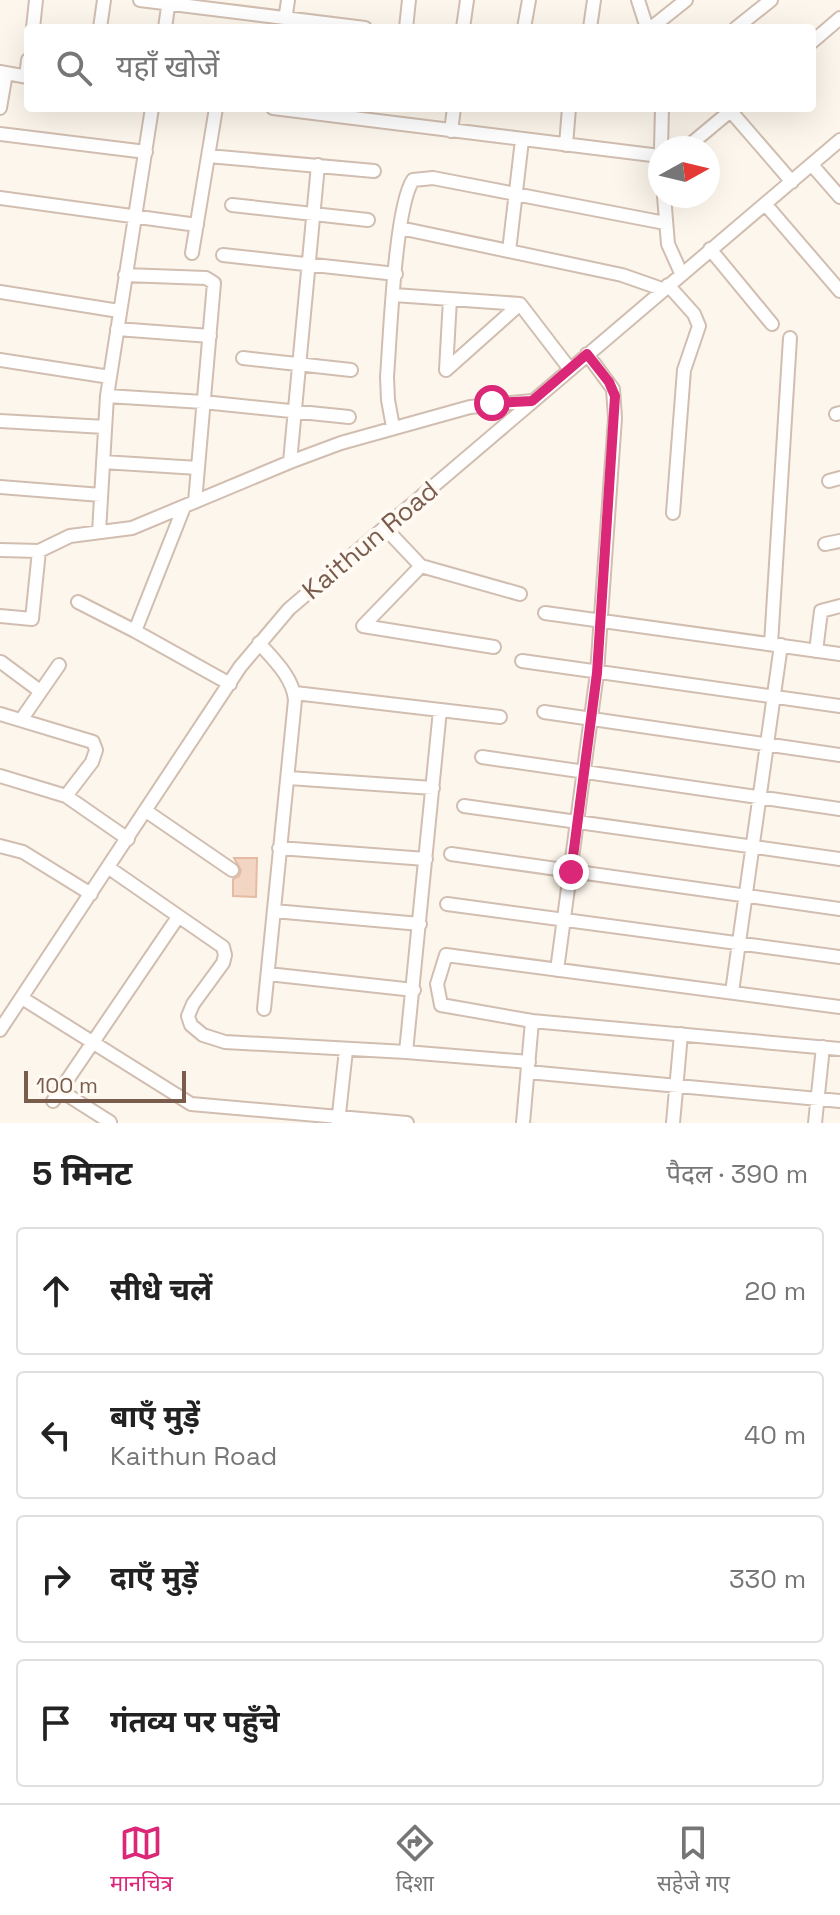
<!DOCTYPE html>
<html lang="hi">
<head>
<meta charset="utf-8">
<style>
	body { margin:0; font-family:"Space Grotesk","Noto Sans Devanagari",sans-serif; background:#f6f6f6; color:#222 }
	.compass { position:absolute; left:648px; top:136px; width:72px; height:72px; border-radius:50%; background:#fff; box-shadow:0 8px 32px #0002; rotate:82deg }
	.scale { position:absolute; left:24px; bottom:20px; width:162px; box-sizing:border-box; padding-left:8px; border:4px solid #7a5c4d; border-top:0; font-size:22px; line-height:28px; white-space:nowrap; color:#7a5c4d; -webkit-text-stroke:6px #fffaf3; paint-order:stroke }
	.stop { position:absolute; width:24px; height:24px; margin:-18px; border:6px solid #db2777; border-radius:50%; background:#fff }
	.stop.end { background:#db2777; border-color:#fff; box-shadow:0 2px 8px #0008 }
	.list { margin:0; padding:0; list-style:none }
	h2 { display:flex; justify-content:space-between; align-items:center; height:104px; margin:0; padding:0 32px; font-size:34px }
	h2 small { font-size:26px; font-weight:400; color:#767676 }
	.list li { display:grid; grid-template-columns:52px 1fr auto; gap:24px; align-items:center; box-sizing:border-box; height:128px; margin:0 16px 16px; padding:0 16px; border:2px solid #e0e0e0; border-radius:8px }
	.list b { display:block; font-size:30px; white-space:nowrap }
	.list p { margin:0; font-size:26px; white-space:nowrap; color:#767676 }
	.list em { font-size:26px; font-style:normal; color:#767676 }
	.icon { flex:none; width:44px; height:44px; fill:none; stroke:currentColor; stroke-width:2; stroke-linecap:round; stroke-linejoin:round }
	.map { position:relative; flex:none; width:840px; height:1123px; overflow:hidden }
	.search { position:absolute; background:#fff; box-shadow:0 8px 32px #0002; left:24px; right:24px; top:24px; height:88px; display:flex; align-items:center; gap:20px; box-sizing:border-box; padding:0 28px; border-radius:8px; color:#767676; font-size:30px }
	.sheet { height:680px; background:#fff }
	nav { display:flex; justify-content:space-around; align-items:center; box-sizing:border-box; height:112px; border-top:2px solid #e0e0e0; background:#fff; font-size:22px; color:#767676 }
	nav a { display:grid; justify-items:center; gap:4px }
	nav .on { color:#db2777 }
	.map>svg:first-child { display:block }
	.building { fill:#f3d5c3; stroke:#e6bba3; stroke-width:2 }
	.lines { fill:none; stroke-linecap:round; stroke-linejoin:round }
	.minor-casing { stroke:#d1beb0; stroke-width:16 }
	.minor { stroke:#fff; stroke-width:12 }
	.route { stroke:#db2777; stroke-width:10 }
	.labels { text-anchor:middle; stroke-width:8; stroke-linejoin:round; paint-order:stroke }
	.street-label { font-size:26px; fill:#7a5c4d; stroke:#fffaf3 }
</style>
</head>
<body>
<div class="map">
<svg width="840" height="1123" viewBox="0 0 840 1123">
	<rect width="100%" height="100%" fill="#fdf6ec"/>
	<path class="building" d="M234 858H257L256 897 233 896V879L239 876 241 870Z"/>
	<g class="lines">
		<defs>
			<path id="minor" d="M140 0 365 28
				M638 0 647 28
				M33 28 36 0
				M100 28 104 0
				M165 28 169 0
				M284 28 288 0
				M406 28 409 0
				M463 28 467 0
				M524 28 529 0
				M590 28 594 0
				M651 28 686 0
				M736 28 771 0
				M812 42 840 18
				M0 72 28 77
				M26 77 28 60
				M0 108 6 73
				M273 108 660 156
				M728 108 792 182
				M451 131 454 108
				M0 134 146 152
				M566 145 569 108
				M661 148 662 108
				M686 148 734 108
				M208 156 374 171
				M812 165 840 197
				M664 196 668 244 681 273
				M0 198 197 225
				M232 205 368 220
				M766 205 840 291
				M400 228 622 275 662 289
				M710 249 772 324
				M509 251 522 140
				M192 253 216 108
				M223 255 396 274
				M125 275 206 278 214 283 195 502
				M668 285 694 314 699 326 684 370 673 513
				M0 292 119 311
				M394 295 520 304 569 368
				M450 299 446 370 520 304
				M117 329 210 336
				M243 358 351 370
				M0 360 110 377
				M107 396 203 402 349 417
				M836 414 840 413
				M0 421 105 427
				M393 427 388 400 387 377C390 338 395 206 413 180L433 178 665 223
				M103 462 198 468
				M290 462 318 165
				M829 481 840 478
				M0 487 101 495
				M184 507 135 631 230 684
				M385 528 421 566 520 594
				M99 532 107 396 152 108
				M825 544 840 541
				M0 550 39 551 70 536 132 528 290 462 341 443 470 407 532 401
				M421 566 363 626 494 647
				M78 602 135 631
				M545 613 840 654
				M0 616 32 619 39 551
				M259 643C273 659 293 677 295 700L264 1009
				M771 644 790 338
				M816 651 821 611 840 606
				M522 661 840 706
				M1 662 40 691
				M295 693 500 717
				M544 712 840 755
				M0 714 93 742 96 750 92 762 66 796
				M21 720 59 665
				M482 757 840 809
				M0 776 66 796 128 839
				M289 778 433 788
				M464 806 840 859
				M146 811 232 870
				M0 846 23 852 91 894
				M279 848 426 859
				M451 854 840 909
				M109 868 223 947 225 955 223 963 193 1004 188 1016 191 1025 203 1035 225 1042 406 1052 529 1062
				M447 904 840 957
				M274 911 420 924
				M557 970 597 673 615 418 613 389 587 354
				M268 974 414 990
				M732 992 781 645
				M22 998 191 1104 407 1123
				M532 1021 441 1005 437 984 446 955 840 1007
				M0 1030 240 667 289 609 840 140
				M406 1052 440 710
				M528 1072 840 1101
				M61 1091 110 1122
				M53 1101 178 917
				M338 1123 346 1050
				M523 1123 532 1021 840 1049
				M673 1123 681 1034
				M815 1123 823 1047"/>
		</defs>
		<use href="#minor" class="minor-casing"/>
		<use href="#minor" class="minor"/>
	</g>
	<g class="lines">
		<path class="route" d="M492 403 532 401 587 354 609 382 615 396 597 673 571 872"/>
	</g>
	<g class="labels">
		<g class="street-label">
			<text transform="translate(370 540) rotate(-40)" y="9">Kaithun Road</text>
		</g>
	</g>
</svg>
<svg class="compass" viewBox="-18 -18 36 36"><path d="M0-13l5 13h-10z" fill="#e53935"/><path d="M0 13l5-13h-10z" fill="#767676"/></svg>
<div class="scale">100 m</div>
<div class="stop" style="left:492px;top:403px"></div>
<div class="stop end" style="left:571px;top:872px"></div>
<div class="search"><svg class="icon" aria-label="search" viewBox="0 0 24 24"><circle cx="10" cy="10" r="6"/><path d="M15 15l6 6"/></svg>यहाँ खोजें</div>
</div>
<section class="sheet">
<h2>5 मिनट<small>पैदल · 390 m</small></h2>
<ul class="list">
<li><svg class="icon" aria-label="ahead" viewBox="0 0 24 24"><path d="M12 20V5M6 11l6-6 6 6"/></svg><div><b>सीधे चलें</b></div><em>20 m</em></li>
<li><svg class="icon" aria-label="left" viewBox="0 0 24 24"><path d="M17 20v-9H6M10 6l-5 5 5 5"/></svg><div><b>बाएँ मुड़ें</b><p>Kaithun Road</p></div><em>40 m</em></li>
<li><svg class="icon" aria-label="right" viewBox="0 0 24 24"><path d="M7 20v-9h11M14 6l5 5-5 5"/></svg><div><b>दाएँ मुड़ें</b></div><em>330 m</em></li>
<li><svg class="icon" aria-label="arrive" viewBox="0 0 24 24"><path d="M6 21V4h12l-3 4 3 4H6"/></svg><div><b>गंतव्य पर पहुँचे</b></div></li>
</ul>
</section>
<nav>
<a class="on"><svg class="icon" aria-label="map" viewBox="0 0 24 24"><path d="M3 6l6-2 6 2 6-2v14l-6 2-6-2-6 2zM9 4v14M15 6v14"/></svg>मानचित्र</a>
<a><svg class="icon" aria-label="directions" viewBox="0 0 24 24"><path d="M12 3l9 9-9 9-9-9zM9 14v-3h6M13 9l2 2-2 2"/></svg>दिशा</a>
<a><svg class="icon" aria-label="saved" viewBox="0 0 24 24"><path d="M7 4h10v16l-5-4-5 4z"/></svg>सहेजे गए</a>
</nav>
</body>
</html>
